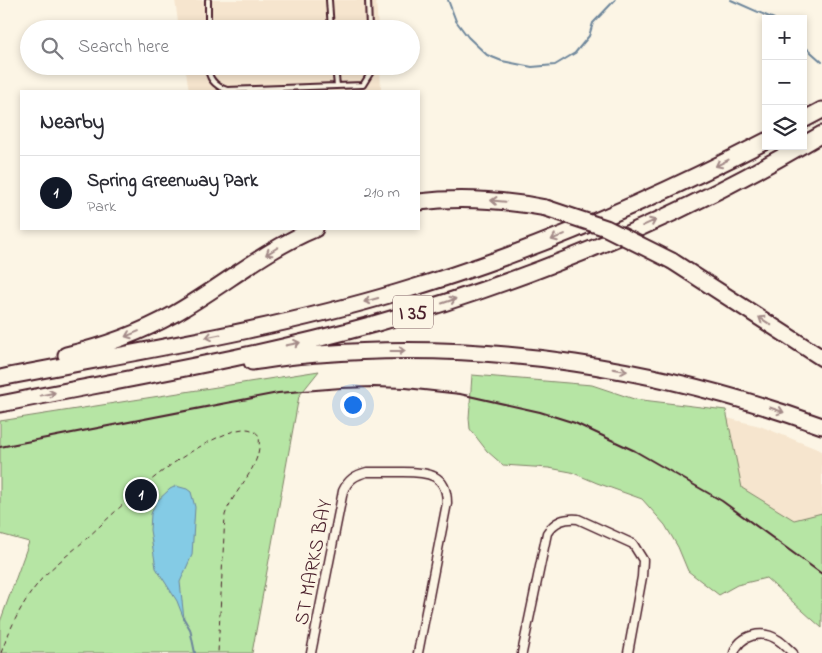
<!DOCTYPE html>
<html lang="en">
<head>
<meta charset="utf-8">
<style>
	body { margin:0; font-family:"Indie Flower",sans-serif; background:#f2f2f3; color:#2b2b33 }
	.controls { position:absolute; right:15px; top:15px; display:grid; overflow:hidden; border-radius:0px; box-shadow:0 2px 8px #0003 }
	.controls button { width:45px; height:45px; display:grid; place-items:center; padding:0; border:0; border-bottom:1px solid #e1e1e2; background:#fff; color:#2b2b33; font:25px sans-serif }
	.you { position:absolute; left:352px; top:404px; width:18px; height:18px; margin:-12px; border:4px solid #fff; border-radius:50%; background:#1a73e8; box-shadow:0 0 0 8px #1a73e833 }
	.badge { display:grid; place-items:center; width:32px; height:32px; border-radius:50%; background:#111827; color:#fff; font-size:16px; font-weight:700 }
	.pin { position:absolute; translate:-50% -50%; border:2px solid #fff; box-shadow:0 1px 5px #0006 }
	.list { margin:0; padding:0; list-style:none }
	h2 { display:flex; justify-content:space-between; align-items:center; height:65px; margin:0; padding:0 20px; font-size:21px }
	h2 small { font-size:16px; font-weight:400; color:#7c7c81 }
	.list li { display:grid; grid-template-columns:32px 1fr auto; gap:15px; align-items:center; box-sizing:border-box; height:75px; padding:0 20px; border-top:1px solid #e1e1e2 }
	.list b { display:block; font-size:19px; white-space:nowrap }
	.list p { margin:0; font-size:16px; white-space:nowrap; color:#7c7c81 }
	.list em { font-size:16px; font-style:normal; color:#7c7c81 }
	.icon { flex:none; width:28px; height:28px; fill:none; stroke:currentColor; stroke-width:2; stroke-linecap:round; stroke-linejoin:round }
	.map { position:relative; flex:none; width:822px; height:653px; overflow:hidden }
	.search { position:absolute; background:#fff; box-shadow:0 2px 8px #0003; left:20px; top:20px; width:400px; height:55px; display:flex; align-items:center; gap:12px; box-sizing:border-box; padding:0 18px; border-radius:28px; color:#7c7c81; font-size:19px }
	.panel { position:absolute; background:#fff; box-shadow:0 2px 8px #0003; left:20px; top:90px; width:400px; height:140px; border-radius:0px }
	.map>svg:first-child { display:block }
	.built { fill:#f6e5ce }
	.green { fill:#b6e5a4; stroke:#808268 }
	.water { fill:#84cbe5; stroke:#6d869b }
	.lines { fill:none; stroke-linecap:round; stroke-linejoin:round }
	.stream { stroke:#6d869b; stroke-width:2 }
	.service-casing { stroke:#4a1f2b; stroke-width:8 }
	.minor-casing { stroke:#4a1f2b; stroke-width:11 }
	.motorway-casing { stroke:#4a1f2b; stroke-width:19 }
	.path { stroke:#4a1f2b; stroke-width:1; stroke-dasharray:5 4; stroke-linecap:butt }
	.service { stroke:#fcf5e5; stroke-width:4 }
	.minor { stroke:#fcf5e5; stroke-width:8 }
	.motorway { stroke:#fcf5e5; stroke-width:15 }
	.rail { stroke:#4a1f2b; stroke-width:2 }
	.motorway-bridge-casing { stroke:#4a1f2b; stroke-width:19; stroke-linecap:butt }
	.motorway-bridge { stroke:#fcf5e5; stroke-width:15 }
	.oneway { stroke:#a38a88 }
	.labels { text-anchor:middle; stroke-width:5; stroke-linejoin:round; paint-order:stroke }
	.shield { fill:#fcf5e5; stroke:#7f5f63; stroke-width:1 }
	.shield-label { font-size:19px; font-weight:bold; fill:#4a1f2b }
	.street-label { font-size:20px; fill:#4a1f2b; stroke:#fcf5e5 }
</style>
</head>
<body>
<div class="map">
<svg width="822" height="653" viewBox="0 0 822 653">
	<rect width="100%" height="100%" fill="#fcf5e5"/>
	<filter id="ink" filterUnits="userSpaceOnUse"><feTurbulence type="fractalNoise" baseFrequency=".02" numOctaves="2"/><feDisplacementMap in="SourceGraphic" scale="10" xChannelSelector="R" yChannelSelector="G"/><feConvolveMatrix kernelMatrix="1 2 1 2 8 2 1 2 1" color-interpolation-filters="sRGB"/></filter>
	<g filter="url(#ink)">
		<path class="built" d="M175 0H376L378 29H179Z
			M185 66H380L381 91H189Z
			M616 396 677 406 760 426 822 451V587Z"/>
		<path class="green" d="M319 371 299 396 252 653H0V622L29 542 0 534V421Z
			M472 375 592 385 634 399 726 410 742 488 794 520 822 513V628L766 578 737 585 719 595 688 571 678 547 665 525 642 499 597 483 571 472 549 468 503 465 487 451 470 429 469 418Z"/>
		<path class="water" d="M176 486 187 489 191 492 195 507 192 555 180 582 184 619 177 601 156 568 150 530 151 514 156 502 170 489Z"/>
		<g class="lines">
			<path class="stream" d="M448 0 456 21 468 37 487 55 502 61 532 67 555 65 575 53 589 36 593 23 615 0
				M731 0 774 19
				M803 45 822 62
				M184 619 190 629 195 653"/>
			<defs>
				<path id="service" d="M329 0 331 29
					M368 0 369 29
					M208 29V0
					M208 66C208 79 215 86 227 90L363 85 371 72V66
					M335 66 337 86"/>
				<path id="minor" d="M311 653 343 491C348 480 355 475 367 472 379 472 391 472 403 472 428 472 447 474 447 503L418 653
					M522 653 547 533C555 521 564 518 578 519L633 544 643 560 642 577 628 653
					M734 653C740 635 762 629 778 640 783 643 788 649 793 653"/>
				<path id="motorway" d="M803 120 822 110
					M803 145 822 134
					M419 202C462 197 504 200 546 208
					M672 261 822 358
					M66 355C104 346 140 333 174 314 222 287 264 250 315 229
					M252 362C274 359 297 355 319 354 490 340 662 368 822 426
					M0 378C133 352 269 331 399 292 527 254 648 202 766 141
					M0 404C125 379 252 358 374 324 522 282 668 223 801 146"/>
			</defs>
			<use href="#service" class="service-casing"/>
			<use href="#minor" class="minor-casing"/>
			<use href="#motorway" class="motorway-casing"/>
			<path class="path" d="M1 653C10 629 20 606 36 586 50 567 69 555 86 539 129 499 166 461 221 436 233 431 250 423 259 436 263 468 234 488 225 515L218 653"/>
			<use href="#service" class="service"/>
			<use href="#minor" class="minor"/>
			<use href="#motorway" class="motorway"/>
			<path class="rail" d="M0 447 278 393 341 388 374 387 406 388 460 394 540 412 575 423 635 451 722 501 822 574"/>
			<defs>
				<path id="motorway-bridge" d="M546 208 606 228 672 261"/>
			</defs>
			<use href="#motorway-bridge" class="motorway-bridge-casing"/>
			<use href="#motorway-bridge" class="motorway-bridge"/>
		</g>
		<defs><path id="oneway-shaft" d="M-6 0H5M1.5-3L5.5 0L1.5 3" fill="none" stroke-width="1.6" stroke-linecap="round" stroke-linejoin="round" transform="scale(1.25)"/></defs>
		<g class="oneway">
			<use href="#oneway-shaft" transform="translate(722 163) rotate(153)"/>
			<use href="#oneway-shaft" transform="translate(498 201) rotate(-175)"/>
			<use href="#oneway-shaft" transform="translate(649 223) rotate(-24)"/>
			<use href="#oneway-shaft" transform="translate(558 237) rotate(157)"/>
			<use href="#oneway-shaft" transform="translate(272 251) rotate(148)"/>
			<use href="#oneway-shaft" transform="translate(371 300) rotate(165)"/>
			<use href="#oneway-shaft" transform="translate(449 301) rotate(-19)"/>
			<use href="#oneway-shaft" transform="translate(765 321) rotate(-147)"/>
			<use href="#oneway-shaft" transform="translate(132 334) rotate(158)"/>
			<use href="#oneway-shaft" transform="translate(213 336) rotate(169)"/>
			<use href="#oneway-shaft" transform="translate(293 344) rotate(-12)"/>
			<use href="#oneway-shaft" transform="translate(398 351)"/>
			<use href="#oneway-shaft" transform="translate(620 370) rotate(10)"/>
			<use href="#oneway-shaft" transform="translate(48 394) rotate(-11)"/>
			<use href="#oneway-shaft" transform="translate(777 410) rotate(19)"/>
		</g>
	</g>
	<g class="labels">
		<rect class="shield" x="393" y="295.5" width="40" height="33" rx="4"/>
		<g class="shield-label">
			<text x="413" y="319">I 35</text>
		</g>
		<g class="street-label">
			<text transform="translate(312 562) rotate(-79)" y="7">ST MARKS BAY</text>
		</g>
	</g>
</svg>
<div class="controls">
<button>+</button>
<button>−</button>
<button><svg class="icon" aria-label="layers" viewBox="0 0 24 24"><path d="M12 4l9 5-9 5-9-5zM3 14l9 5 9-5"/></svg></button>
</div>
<div class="you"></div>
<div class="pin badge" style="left:141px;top:495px">1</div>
<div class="search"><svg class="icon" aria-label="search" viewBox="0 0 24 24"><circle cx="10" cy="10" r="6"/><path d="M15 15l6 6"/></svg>Search here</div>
<section class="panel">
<h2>Nearby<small></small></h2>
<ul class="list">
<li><span class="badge">1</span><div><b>Spring Greenway Park</b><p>Park</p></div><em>210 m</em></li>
</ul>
</section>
</div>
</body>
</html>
